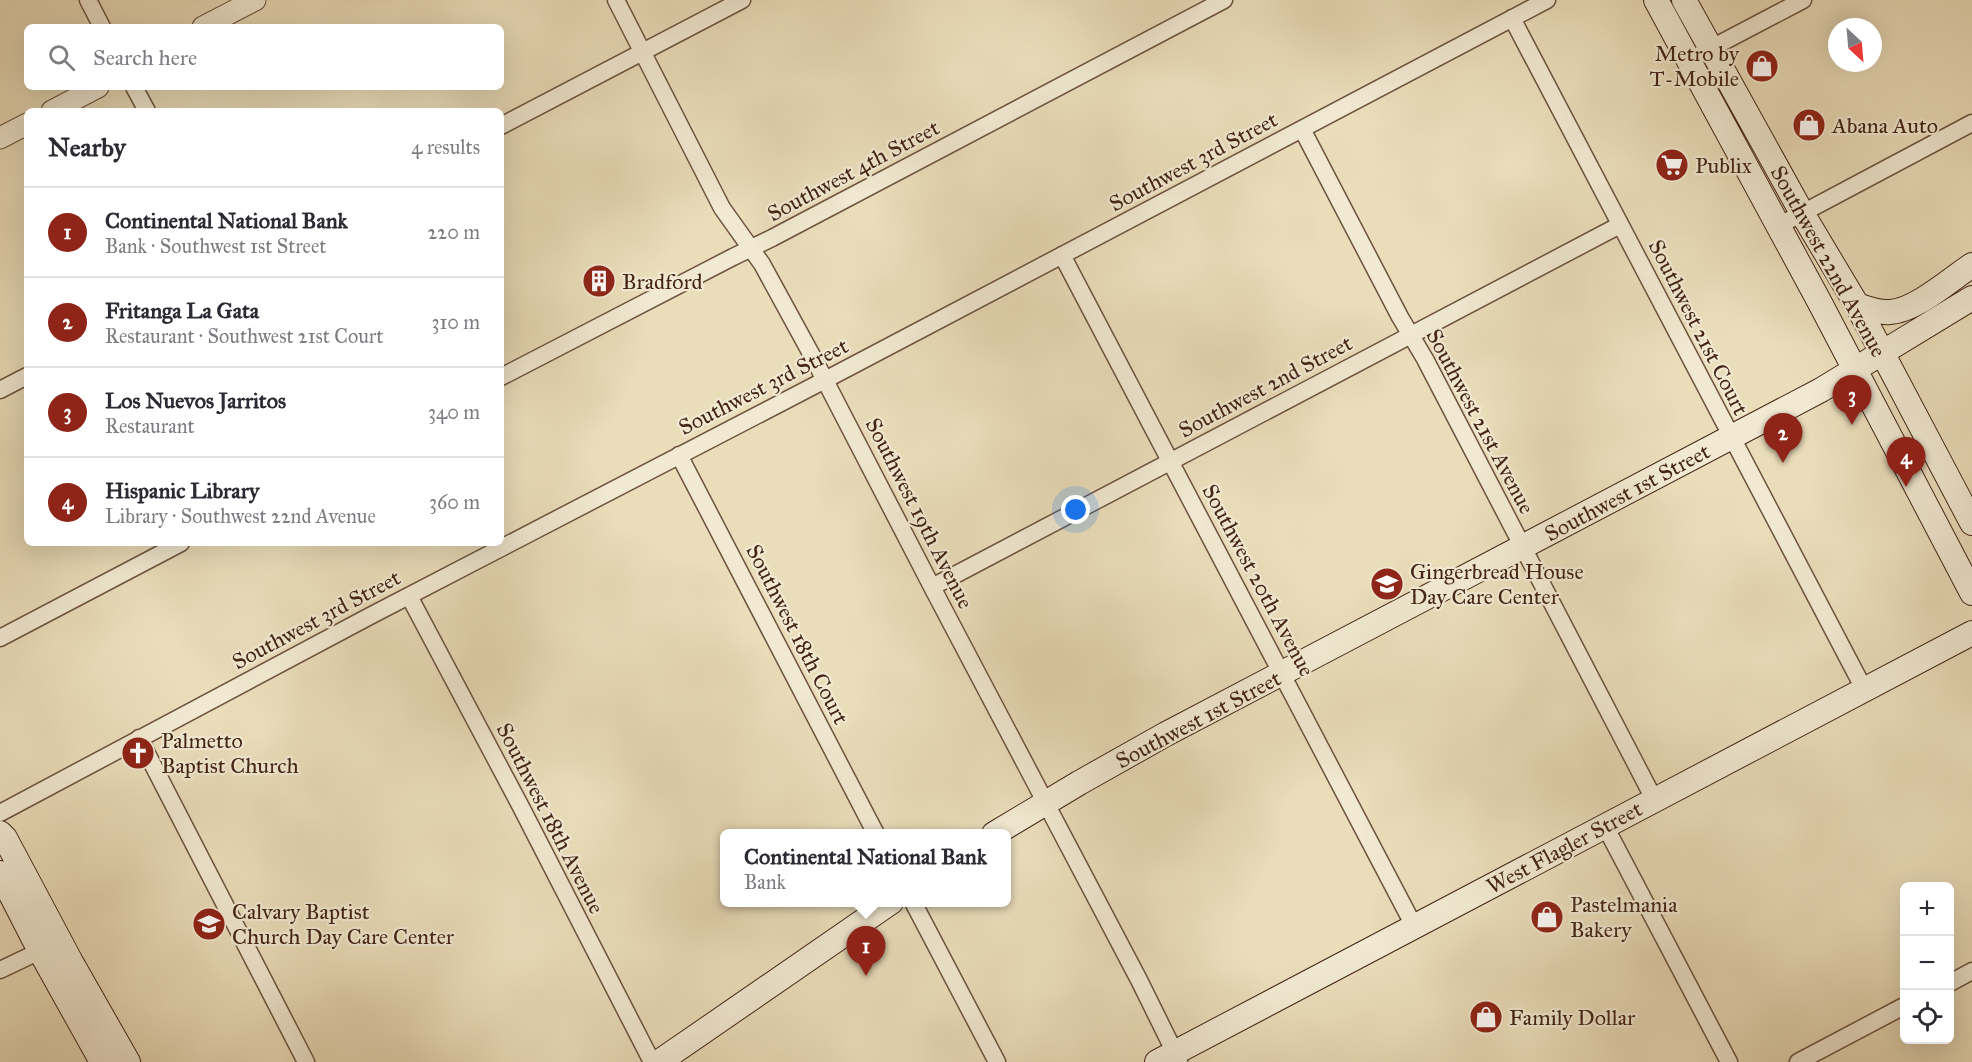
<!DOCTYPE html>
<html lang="en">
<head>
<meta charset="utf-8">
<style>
	body { margin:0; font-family:"IM FELL Great Primer",serif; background:#f2f2f3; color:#2b2b33 }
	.controls { position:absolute; right:18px; bottom:18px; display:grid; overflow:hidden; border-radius:9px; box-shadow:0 6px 24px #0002 }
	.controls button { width:54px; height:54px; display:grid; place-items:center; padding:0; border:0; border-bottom:2px solid #e1e1e2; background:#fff; color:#2b2b33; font:30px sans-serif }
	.compass { position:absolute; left:1828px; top:18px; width:54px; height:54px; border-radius:50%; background:#fff; box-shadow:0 6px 24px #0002; rotate:154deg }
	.you { position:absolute; left:1076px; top:510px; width:21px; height:21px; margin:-15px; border:4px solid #fff; border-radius:50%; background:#1a73e8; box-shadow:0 0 0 9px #1a73e833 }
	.badge { display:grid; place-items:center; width:39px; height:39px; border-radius:50%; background:#8f2418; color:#fff; font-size:20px; font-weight:700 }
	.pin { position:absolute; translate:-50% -50px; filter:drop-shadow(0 2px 3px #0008) }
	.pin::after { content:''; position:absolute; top:32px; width:21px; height:18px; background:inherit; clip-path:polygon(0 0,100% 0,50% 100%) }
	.popup { position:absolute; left:720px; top:829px; width:291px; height:78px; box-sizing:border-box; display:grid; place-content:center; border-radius:9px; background:#fff; filter:drop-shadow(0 2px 4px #0005); font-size:20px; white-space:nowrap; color:#7c7c81 }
	.popup b { font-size:22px; color:#2b2b33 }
	.popup::after { content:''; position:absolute; left:50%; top:100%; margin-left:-12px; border:12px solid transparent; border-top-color:#fff }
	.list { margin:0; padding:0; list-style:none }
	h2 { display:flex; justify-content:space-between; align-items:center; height:78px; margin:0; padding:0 24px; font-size:26px }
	h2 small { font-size:20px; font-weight:400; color:#7c7c81 }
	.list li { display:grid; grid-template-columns:39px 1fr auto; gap:18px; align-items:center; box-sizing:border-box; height:90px; padding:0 24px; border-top:2px solid #e1e1e2 }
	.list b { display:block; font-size:22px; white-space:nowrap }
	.list p { margin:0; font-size:20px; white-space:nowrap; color:#7c7c81 }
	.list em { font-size:20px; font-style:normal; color:#7c7c81 }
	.icon { flex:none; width:33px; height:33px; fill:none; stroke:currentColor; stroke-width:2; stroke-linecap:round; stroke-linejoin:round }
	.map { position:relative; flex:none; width:1972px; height:1062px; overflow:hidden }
	.search { position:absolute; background:#fff; box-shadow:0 6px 24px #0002; left:24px; top:24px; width:480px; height:66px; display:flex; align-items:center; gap:15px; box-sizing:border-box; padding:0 21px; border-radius:9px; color:#7c7c81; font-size:22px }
	.panel { position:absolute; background:#fff; box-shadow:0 6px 24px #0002; left:24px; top:108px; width:480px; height:438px; border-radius:9px }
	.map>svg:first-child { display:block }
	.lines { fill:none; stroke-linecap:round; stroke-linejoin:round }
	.minor-casing { stroke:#6d523f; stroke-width:19 }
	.tertiary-casing { stroke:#6d523f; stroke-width:23 }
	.secondary-casing { stroke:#432416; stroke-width:26 }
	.minor { stroke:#f1e9d2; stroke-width:16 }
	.tertiary { stroke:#f1e9d2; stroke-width:21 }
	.secondary { stroke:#f1e9d2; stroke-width:24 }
	.labels { text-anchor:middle; stroke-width:4.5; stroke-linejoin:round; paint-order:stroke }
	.poi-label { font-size:22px; fill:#432416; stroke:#f1e9d2; text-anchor:start }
	.street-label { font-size:22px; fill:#432416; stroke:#f1e9d2 }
</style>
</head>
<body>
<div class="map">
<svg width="1972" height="1062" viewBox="0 0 1972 1062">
	<rect width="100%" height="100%" fill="#eaddba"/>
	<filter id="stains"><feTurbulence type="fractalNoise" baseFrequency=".00333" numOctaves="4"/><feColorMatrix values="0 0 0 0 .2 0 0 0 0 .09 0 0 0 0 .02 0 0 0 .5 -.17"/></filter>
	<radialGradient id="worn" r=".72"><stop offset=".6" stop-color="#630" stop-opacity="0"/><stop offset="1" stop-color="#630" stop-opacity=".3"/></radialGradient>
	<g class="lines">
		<defs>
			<path id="minor" d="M88 0 102 27
				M616 0 722 208 762 264 815 361 932 587 1139 980 1179 1061
				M1512 18 1864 689
				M1702 53 1803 0
				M134 87 147 111
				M501 126 742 0
				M1302 129 1400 317 1425 359 1654 799
				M1778 226 1972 123
				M1062 255 1414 926
				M501 377 733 257 772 238 1224 0
				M0 390 27 376
				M679 455 876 834
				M932 587 1620 225
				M409 596 521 807 652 1062
				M0 638 181 543
				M139 738 306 1062
				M0 813 370 616 825 380 1547 0
				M1605 826 1729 1062
				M913 902 997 1062
				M0 970 40 951
				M1950 983 1972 971
				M1798 1062 1904 1006"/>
			<path id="tertiary" d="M203 27 255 0
				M52 111 98 87
				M0 138 27 124"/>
			<path id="secondary" d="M1656 0 1819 301 1972 593
				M1684 0 1802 213 1857 305 1972 523
				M1857 305C1868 309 1879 313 1890 312 1915 311 1951 279 1972 265
				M0 833 5 838 71 962 128 1062
				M994 834 1079 783 1166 734 1821 390 1972 298
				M0 873 40 951 102 1062
				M659 1062 891 902
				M1157 1062 1972 633"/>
		</defs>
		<use href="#minor" class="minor-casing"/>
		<use href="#tertiary" class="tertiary-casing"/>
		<use href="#secondary" class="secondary-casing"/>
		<use href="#minor" class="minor"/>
		<use href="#tertiary" class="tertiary"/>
		<use href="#secondary" class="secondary"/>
	</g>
	<defs>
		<symbol id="shop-disc" viewBox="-11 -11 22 22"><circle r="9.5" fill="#8f2418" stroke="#f1e9d2"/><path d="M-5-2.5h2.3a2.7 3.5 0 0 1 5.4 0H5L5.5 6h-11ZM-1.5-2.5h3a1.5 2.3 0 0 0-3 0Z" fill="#fff"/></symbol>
		<symbol id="supermarket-disc" viewBox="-11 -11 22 22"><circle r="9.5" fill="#8f2418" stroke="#f1e9d2"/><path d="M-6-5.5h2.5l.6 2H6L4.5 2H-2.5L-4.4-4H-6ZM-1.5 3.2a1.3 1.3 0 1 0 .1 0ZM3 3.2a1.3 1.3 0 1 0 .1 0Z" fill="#fff"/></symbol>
		<symbol id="building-disc" viewBox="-11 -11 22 22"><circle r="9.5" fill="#8f2418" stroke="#f1e9d2"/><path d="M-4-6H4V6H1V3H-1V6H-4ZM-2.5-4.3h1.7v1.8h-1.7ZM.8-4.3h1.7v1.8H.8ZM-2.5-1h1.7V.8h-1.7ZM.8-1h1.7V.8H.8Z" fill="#fff"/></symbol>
		<symbol id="school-disc" viewBox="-11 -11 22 22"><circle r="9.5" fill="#8f2418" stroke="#f1e9d2"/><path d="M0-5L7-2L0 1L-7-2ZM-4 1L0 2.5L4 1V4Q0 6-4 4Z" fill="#fff"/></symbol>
		<symbol id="church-disc" viewBox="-11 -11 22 22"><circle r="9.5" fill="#8f2418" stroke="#f1e9d2"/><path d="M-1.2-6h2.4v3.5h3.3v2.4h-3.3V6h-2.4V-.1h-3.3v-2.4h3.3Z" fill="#fff"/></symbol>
	</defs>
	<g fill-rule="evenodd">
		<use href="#shop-disc" x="1743" y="47" width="38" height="38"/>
		<use href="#shop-disc" x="1790" y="106" width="38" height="38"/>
		<use href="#supermarket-disc" x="1653" y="146" width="38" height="38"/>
		<use href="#building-disc" x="580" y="262" width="38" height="38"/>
		<use href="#school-disc" x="1368" y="565" width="38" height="38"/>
		<use href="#church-disc" x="119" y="734" width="38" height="38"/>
		<use href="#shop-disc" x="1528" y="898" width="38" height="38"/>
		<use href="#school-disc" x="190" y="905" width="38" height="38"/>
		<use href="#shop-disc" x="1467" y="998" width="38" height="38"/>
	</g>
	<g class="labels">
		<g class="poi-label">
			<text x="1739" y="61" text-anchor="end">Metro by<tspan x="1739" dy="25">T-Mobile</tspan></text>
			<text x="1832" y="133">Abana Auto</text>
			<text x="1695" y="173">Publix</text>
			<text x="622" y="289">Bradford</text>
			<text x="1410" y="579">Gingerbread House<tspan x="1410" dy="25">Day Care Center</tspan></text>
			<text x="161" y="748">Palmetto<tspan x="161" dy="25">Baptist Church</tspan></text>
			<text x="1570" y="912">Pastelmania<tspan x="1570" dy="25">Bakery</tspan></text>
			<text x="232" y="919">Calvary Baptist<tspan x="232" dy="25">Church Day Care Center</tspan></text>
			<text x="1509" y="1025">Family Dollar</text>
		</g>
		<g class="street-label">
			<text transform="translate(1193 161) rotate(-28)" y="8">Southwest 3rd Street</text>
			<text transform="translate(853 170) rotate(-28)" y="8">Southwest 4th Street</text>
			<text transform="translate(1829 261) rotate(61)" y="8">Southwest 22nd Avenue</text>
			<text transform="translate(1699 327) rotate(63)" y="8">Southwest 21st Court</text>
			<text transform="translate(763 386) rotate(-27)" y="8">Southwest 3rd Street</text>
			<text transform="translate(1265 386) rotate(-28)" y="8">Southwest 2nd Street</text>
			<text transform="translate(1481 421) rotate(62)" y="8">Southwest 21st Avenue</text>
			<text transform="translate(1627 492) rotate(-28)" y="8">Southwest 1st Street</text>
			<text transform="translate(920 513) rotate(63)" y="8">Southwest 19th Avenue</text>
			<text transform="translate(1259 580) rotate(62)" y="8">Southwest 20th Avenue</text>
			<text transform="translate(316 619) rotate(-28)" y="8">Southwest 3rd Street</text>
			<text transform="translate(798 634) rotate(63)" y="8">Southwest 18th Court</text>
			<text transform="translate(1198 719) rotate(-28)" y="8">Southwest 1st Street</text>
			<text transform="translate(551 818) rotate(63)" y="8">Southwest 18th Avenue</text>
			<text transform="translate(1564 847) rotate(-28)" y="8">West Flagler Street</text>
		</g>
	</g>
	<rect width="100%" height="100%" filter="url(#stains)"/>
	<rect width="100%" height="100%" fill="url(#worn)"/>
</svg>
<div class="controls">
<button>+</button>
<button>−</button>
<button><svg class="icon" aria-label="locate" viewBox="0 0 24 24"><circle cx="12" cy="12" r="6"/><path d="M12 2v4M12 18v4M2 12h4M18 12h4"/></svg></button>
</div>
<svg class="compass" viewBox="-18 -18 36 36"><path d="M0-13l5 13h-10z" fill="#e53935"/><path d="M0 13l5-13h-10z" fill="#7c7c81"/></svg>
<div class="you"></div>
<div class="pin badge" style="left:866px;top:976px">1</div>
<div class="popup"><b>Continental National Bank</b>Bank</div>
<div class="pin badge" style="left:1783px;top:463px">2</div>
<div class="pin badge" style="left:1852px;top:425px">3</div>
<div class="pin badge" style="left:1906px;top:487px">4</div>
<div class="search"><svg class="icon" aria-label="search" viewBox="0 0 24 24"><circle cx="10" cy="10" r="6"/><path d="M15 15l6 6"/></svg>Search here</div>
<section class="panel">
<h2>Nearby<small>4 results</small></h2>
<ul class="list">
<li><span class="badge">1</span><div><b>Continental National Bank</b><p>Bank · Southwest 1st Street</p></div><em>220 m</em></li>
<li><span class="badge">2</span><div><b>Fritanga La Gata</b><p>Restaurant · Southwest 21st Court</p></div><em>310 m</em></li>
<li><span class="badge">3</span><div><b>Los Nuevos Jarritos</b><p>Restaurant</p></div><em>340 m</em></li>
<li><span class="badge">4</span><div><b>Hispanic Library</b><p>Library · Southwest 22nd Avenue</p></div><em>360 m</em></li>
</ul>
</section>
</div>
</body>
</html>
